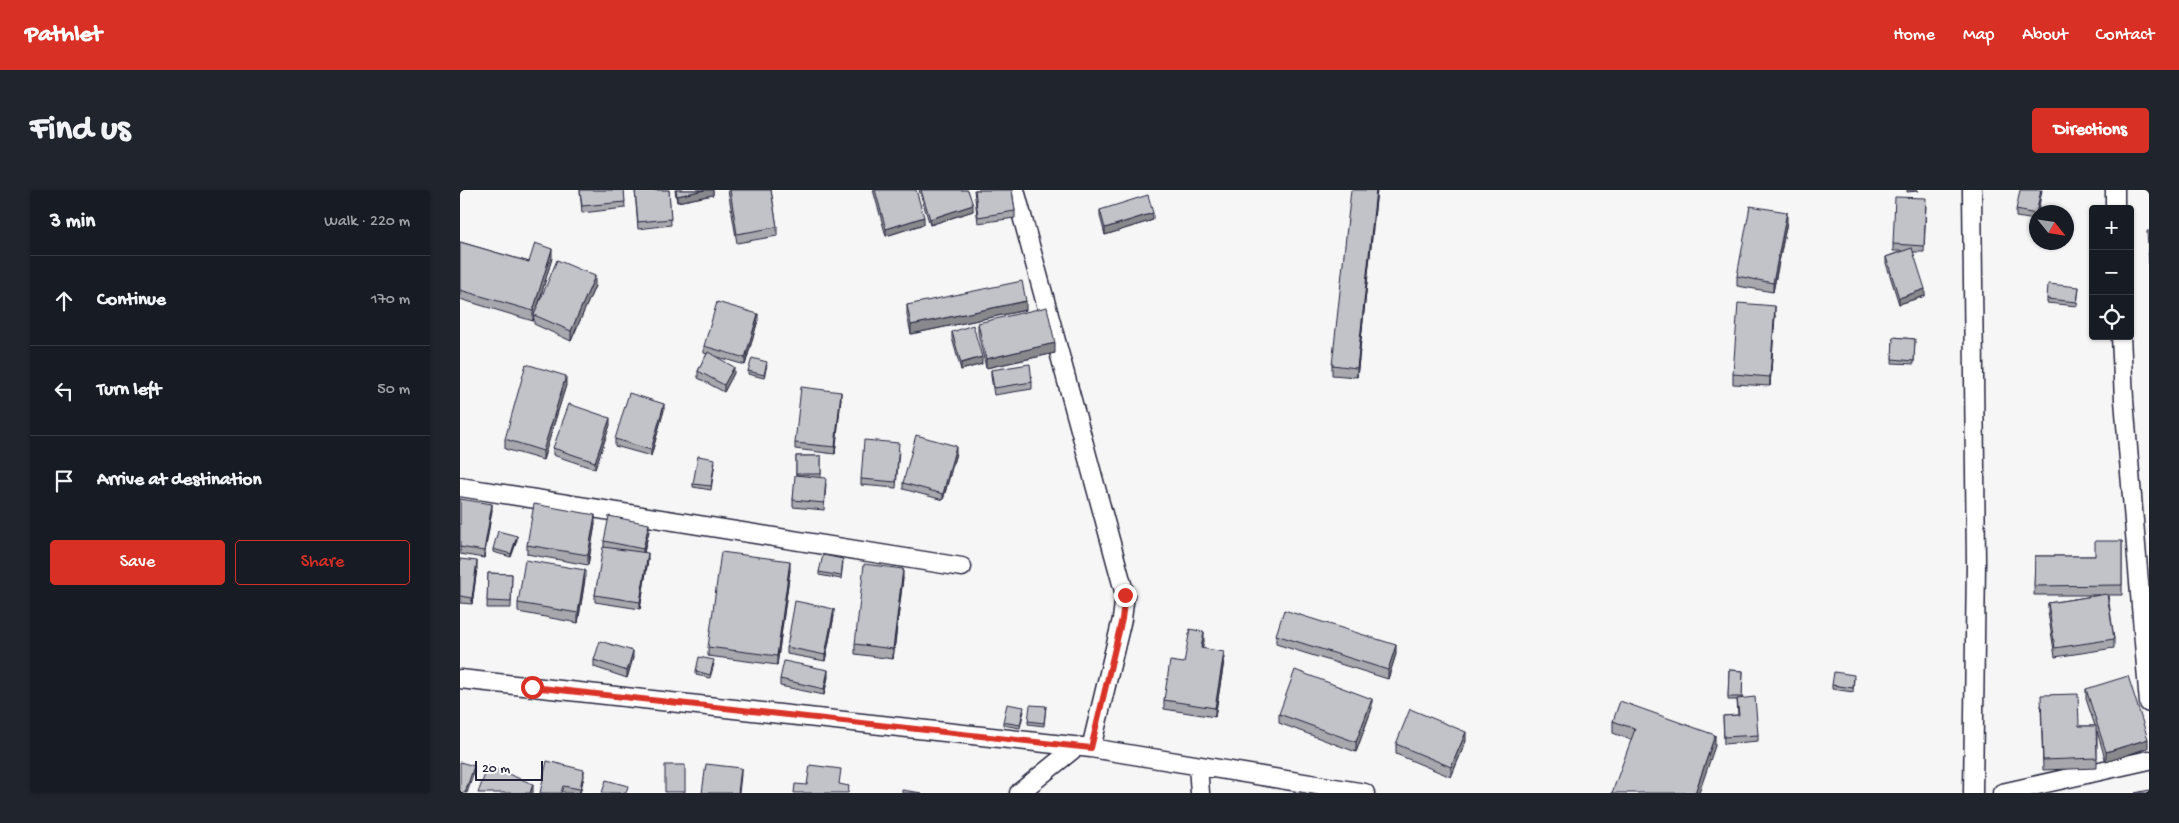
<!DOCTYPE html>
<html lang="en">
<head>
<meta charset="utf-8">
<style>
	body { margin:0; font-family:"Gochi Hand",sans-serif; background:#20242c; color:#f1f3f6 }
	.controls { position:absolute; right:15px; top:15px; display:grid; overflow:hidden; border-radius:5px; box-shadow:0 1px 4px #0004 }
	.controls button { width:45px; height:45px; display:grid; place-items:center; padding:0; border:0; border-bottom:1px solid #363941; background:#171b24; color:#f1f3f6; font:25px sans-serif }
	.compass { position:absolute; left:1569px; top:15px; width:45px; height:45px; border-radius:50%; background:#171b24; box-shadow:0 1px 4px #0004; rotate:120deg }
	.scale { position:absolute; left:15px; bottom:12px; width:68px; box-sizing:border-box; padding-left:5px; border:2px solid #22223b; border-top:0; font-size:14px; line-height:18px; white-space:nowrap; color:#22223b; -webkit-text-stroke:4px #fff; paint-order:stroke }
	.stop { position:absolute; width:15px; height:15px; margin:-11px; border:4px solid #d93025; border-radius:50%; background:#fff }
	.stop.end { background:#d93025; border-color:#fff; box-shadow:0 1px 5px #0008 }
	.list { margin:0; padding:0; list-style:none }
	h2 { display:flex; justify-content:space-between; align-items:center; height:65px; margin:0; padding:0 20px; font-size:21px }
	h2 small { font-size:16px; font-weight:400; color:#9ea1a6 }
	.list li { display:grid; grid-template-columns:32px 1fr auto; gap:15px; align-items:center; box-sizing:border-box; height:90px; padding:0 20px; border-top:1px solid #363941 }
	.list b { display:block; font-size:19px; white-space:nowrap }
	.list em { font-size:16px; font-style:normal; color:#9ea1a6 }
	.actions { display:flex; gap:10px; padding:15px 20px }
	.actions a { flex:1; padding:11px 0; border:1px solid #d93025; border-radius:5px; text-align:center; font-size:18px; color:#d93025 }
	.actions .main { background:#d93025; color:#fff }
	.icon { flex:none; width:28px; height:28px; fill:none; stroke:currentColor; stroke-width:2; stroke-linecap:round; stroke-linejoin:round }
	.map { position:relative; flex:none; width:1689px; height:603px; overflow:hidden; border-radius:5px }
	header { display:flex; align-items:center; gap:30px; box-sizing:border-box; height:70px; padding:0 25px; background:#d93025; color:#fff }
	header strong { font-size:24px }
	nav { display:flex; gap:28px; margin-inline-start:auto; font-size:18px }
	.intro { display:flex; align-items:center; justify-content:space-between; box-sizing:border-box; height:120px; padding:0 30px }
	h1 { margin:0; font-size:35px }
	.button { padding:12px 22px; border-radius:5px; background:#d93025; color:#fff; font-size:18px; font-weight:700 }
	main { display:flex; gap:30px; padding:0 30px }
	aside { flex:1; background:#171b24; border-radius:5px; box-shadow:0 1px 4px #0004 }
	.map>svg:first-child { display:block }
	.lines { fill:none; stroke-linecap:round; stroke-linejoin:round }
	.street-casing { stroke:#22223b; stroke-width:21 }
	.street { stroke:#fff; stroke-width:18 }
	.wall { fill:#a7a7ad; stroke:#22223b }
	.shaded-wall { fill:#88888d; stroke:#22223b }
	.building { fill:#c2c2c9; stroke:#22223b }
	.route { stroke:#d93025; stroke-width:6 }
</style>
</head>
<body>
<header>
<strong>Pathlet</strong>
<nav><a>Home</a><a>Map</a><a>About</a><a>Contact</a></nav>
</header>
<div class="intro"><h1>Find us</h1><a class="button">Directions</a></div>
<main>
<aside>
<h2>3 min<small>Walk · 220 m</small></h2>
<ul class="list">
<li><svg class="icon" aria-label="ahead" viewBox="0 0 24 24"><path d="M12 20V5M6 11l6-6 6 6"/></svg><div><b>Continue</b></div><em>170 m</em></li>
<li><svg class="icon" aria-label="left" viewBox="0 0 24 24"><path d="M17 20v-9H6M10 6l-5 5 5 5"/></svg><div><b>Turn left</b></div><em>50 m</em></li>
<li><svg class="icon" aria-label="arrive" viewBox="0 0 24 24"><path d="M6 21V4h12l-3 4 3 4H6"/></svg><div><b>Arrive at destination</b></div></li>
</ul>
<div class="actions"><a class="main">Save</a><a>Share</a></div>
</aside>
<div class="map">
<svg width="1689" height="603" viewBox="0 0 1689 603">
	<rect width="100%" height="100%" fill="#f6f6f7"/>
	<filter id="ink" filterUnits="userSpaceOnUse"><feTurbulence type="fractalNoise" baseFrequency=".02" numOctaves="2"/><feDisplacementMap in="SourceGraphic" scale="10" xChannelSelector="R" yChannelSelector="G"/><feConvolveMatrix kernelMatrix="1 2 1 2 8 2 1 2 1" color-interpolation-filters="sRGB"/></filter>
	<g filter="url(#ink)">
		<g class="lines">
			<defs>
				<path id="street" d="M555 0 665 405 662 429 631 558
					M1512 0 1516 372 1513 603
					M1655 0V19
					M1661 146 1664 210 1689 513
					M0 297 502 377
					M0 489 631 558 905 603
					M738 576 740 603
					M559 603 616 557
					M1542 603 1689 570"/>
			</defs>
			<use href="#street" class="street-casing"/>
			<use href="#street" class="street"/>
		</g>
		<path class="wall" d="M120 0H164L165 18 122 23Z
			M175 0H209L211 35 178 39Z
			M215 0H253V5L217 12Z
			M268 0H311L317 37V46L277 53Z
			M413 0H456L464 34 426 46Z
			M459 0H508L513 21 470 35Z
			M514 0H552L555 21V28L518 33Z
			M917 0 897 187 872 185V175Z
			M1447 0H1458V1L1447 2Z
			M1466 15 1464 62H1453L1465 106 1439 114 1426 73V67L1442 61H1433V54Z
			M640 20 693 30 645 45 640 26Z
			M1556 20 1576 22V30L1556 27Z
			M1327 32 1313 102 1277 96V86Z
			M0 52 69 72 92 68 78 115 135 96 111 151 74 134V129L73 131 0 109Z
			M1619 97 1617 116 1587 113V109Z
			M447 115 566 120 451 144 447 125Z
			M1315 125 1310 196 1273 194V184Z
			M298 130 285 175 254 166 274 183 264 202 238 188V181L247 164 244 163V156Z
			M518 133 595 163 526 178 518 143Z
			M492 142 522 174 501 180 492 148Z
			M1433 147 1455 149 1454 174 1432 173Z
			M307 175 304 188 288 184V181Z
			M531 180 572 192V199L534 205 531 186Z
			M106 195 83 270 45 259V249Z
			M381 208 375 264 335 259V253Z
			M204 220 191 266 155 256V249Z
			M150 235 135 279 93 265V258Z
			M439 260 436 298 401 295V289Z
			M496 263 483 310 443 299V293Z
			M336 266H361V287L366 294 364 320 333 317V310L336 285Z
			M255 272 251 300 233 297V294Z
			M0 309 32 320 24 368 0 364Z
			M135 334 128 375 67 364V355Z
			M189 341 184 363 188 370 180 419 135 412V405L144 357V351Z
			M57 350 51 367 33 362V359Z
			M1662 351V405H1648L1654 449V458L1595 467 1588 422V413L1640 405H1574L1575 366H1635Z
			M0 369 17 378 12 414 0 413Z
			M383 372 381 389 359 385V382Z
			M330 380 317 475 248 466V457Z
			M28 383 52 384 51 418H27Z
			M443 388 433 469 395 464V454Z
			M125 389 118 433 58 422V413Z
			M374 426 365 471 327 464V457Z
			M816 445 936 464 928 489 816 454Z
			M744 451 742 458 764 471 755 527 704 519V510L724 473Z
			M173 468 167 488 134 477V470Z
			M254 474 250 488 236 485V481Z
			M1269 480 1283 481 1282 508 1298 545V551L1264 554 1263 526 1278 525 1277 510H1268Z
			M368 487 364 505 320 496V489Z
			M1394 488 1393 502 1372 499V495Z
			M1626 499 1688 558 1646 572 1637 541V578L1583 580 1581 515 1619 536H1635L1626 509Z
			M586 516 584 536 568 534V531Z
			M912 518 896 562 819 533V524Z
			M564 521 560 538 543 535V532Z
			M1153 531 1255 556 1171 550 1153 543Z
			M1006 551 991 587 936 564V554Z
			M124 586 120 603H107L103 602 80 603Z"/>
		<path class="shaded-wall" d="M244 0H253V5L217 12V6Z
			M916 0H917L897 187V178Z
			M1581 0H1582L1578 22H1576V30V24Z
			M513 15V21L470 35V29Z
			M1327 22V32L1313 102V93Z
			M693 23V30L645 45V38Z
			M464 27V34L426 46V39Z
			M92 59V68L75 126 74 125 73 131V121Z
			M135 86V96L111 151V141Z
			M1465 99V106L1439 114V108Z
			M566 111V120L451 144V135Z
			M1315 116V125L1310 196V187Z
			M298 124V130L285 175V168Z
			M595 153V163L526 178V169Z
			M522 167V174L501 180V173Z
			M274 177V183L264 202V195Z
			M106 186V195L83 270V261Z
			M381 202V208L375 264V257Z
			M204 214V220L191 266V260Z
			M150 228V235L135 279V272Z
			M496 256V263L483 310V304Z
			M32 314V320L24 368V361Z
			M135 325V334L128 375V365Z
			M189 334V341L183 365V359Z
			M57 346V350L51 367V364Z
			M188 363V370L180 419V412Z
			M17 371V378L12 414V408Z
			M330 371V380L317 475V466Z
			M443 379V388L433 469V459Z
			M125 380V389L118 433V423Z
			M374 419V426L365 471V465Z
			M744 442V451L741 467V458Z
			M936 455V464L928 489V480Z
			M173 461V468L167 488V481Z
			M764 462V471L755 527V518Z
			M368 480V487L364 505V499Z
			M912 509V518L896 562V552Z
			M1006 542V551L991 587V577Z
			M1255 545V556L1239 603H1235Z
			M1688 549V558L1646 572V562Z
			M14 576V583L7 603H5Z
			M281 578V585L279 603H278Z
			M124 580V586L120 603V599Z
			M73 594V603H70Z"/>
		<path class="building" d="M120 0H164L165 12 122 16Z
			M175 0H209L211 29 178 32Z
			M216 0H244L217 6Z
			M270 0H311L317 37 277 44Z
			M415 0H456L464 27 426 39Z
			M461 0H508L513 15 470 29Z
			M515 0H552L555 21 518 27Z
			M891 0H916L897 178 872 175Z
			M1560 0H1581L1576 24 1556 20Z
			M688 5 693 23 645 38 640 20Z
			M1435 7 1466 8 1464 56 1433 54Z
			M1290 16 1327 22 1313 93 1277 86Z
			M1687 41H1689V75Z
			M0 52 69 72 75 53 92 59 73 121 0 100Z
			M1452 58 1465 99 1439 108 1426 67Z
			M97 70 135 86 111 141 74 125Z
			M562 91 566 111 451 135 447 115Z
			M1588 94 1619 97 1617 112 1587 109Z
			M257 112 298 124 285 168 244 156Z
			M1278 113 1315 116 1310 187 1273 184Z
			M587 117 595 153 526 169 518 133Z
			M513 135 522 167 501 173 492 142Z
			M1433 147 1455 149 1454 171 1432 169Z
			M248 162 274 177 264 195 238 181Z
			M292 168 307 172 304 185 288 181Z
			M66 174 106 186 83 261 45 249Z
			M570 174 572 192 534 198 531 180Z
			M341 197 381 202 375 257 335 253Z
			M169 203 204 214 191 260 155 249Z
			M109 214 150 228 135 272 93 258Z
			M456 245 496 256 483 304 443 293Z
			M404 250 439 253 436 292 401 289Z
			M238 266 255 269 251 296 233 294Z
			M336 266H361V284H336Z
			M335 285 366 288 364 313 333 310Z
			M0 309 32 314 24 361 0 357Z
			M74 314 135 325 128 365 67 355Z
			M149 326 189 334 183 359 144 351Z
			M38 341 57 346 51 364 33 359Z
			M1635 351H1662V395L1574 396 1575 366H1635Z
			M143 357 188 363 180 412 135 405Z
			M261 362 330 371 317 466 248 457Z
			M363 365 383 369 381 386 359 382Z
			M0 369 17 371 12 408 0 406Z
			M65 370 125 380 118 423 58 413Z
			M404 374 443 379 433 459 395 454Z
			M28 383 52 384 51 412 27 411Z
			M1647 404 1654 449 1595 458 1588 413Z
			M335 411 374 419 365 465 327 457Z
			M824 420 936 455 928 480 816 445Z
			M730 439 744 442 741 458 764 462 755 518 704 510 710 471 724 473Z
			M140 451 173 461 167 481 134 470Z
			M239 467 254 470 250 485 236 481Z
			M324 471 368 480 364 499 320 489Z
			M835 480 912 509 896 552 819 524Z
			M1269 480 1283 481 1282 507H1268Z
			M1374 482 1394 485 1393 498 1372 495Z
			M1668 486 1688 549 1646 562 1626 499Z
			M1618 504 1619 536H1636L1637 568 1583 570 1581 505Z
			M1295 507 1298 545 1264 547 1263 526 1279 525 1277 509Z
			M1160 511 1255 545 1235 603H1152L1175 539 1153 531Z
			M547 514 564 517 560 535 543 532Z
			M570 515 586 516 584 533 568 531Z
			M950 519 1006 542 991 577 936 554Z
			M87 571 124 580 120 599 103 596 101 603H80Z
			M0 572 14 576 5 603H0Z
			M246 574 281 578 278 603H242Z
			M205 575H225V602H205Z
			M350 575 381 579 379 594 389 596 388 603H334L335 594 347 595Z
			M28 576 73 594 70 603H18Z
			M146 590 168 596 166 603H142Z
			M442 600 462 603H442Z
			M1689 600V603H1675Z"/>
	</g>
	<g class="lines" filter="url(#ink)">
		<path class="route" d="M72 497 631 558 662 429 665 405"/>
	</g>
</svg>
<div class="controls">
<button>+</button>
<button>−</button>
<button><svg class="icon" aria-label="locate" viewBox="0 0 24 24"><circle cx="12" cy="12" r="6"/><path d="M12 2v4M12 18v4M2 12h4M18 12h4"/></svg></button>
</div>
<svg class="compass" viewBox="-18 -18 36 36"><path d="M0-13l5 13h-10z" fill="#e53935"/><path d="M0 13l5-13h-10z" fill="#9ea1a6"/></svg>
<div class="scale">20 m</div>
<div class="stop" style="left:72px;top:497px"></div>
<div class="stop end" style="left:665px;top:405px"></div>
</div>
</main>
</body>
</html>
